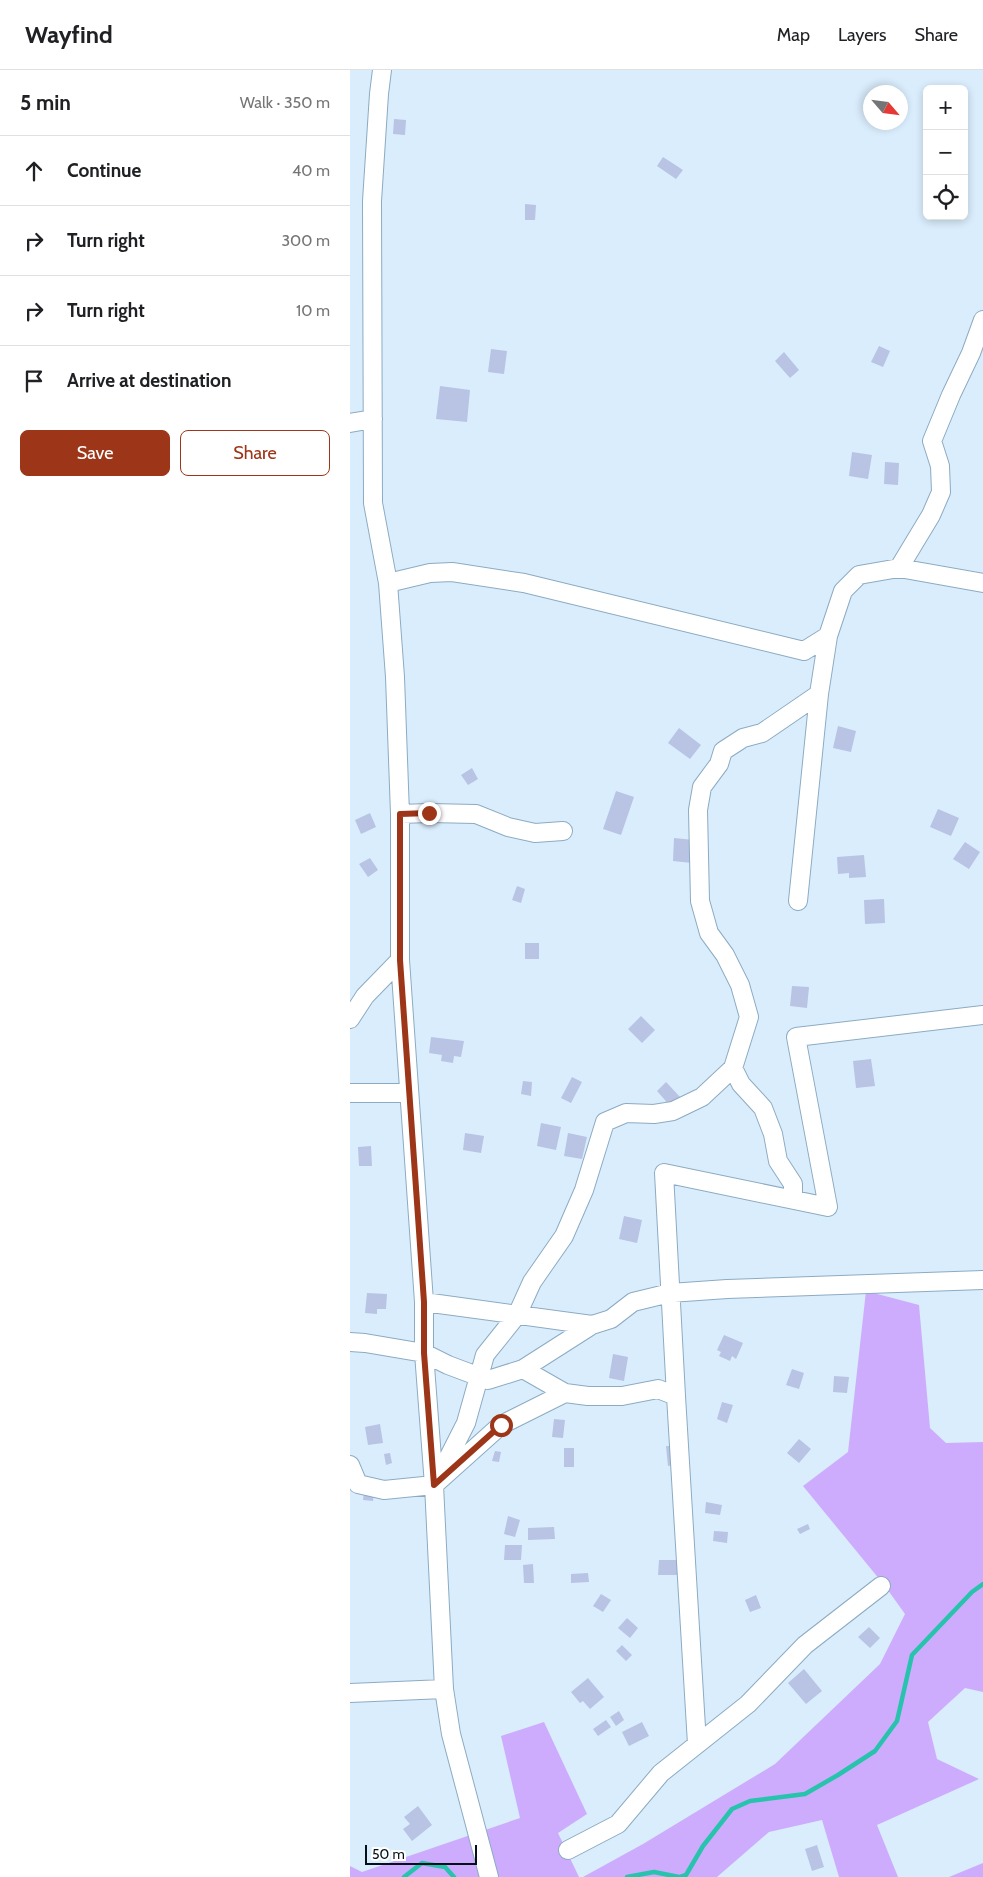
<!DOCTYPE html>
<html lang="en">
<head>
<meta charset="utf-8">
<style>
	body { margin:0; font-family:Cabin,sans-serif; background:#f2f2f2; color:#202124 }
	.controls { position:absolute; right:15px; top:15px; display:grid; overflow:hidden; border-radius:8px; box-shadow:0 2px 8px #0003 }
	.controls button { width:45px; height:45px; display:grid; place-items:center; padding:0; border:0; border-bottom:1px solid #e0e0e0; background:#fff; color:#202124; font:25px sans-serif }
	.compass { position:absolute; left:513px; top:15px; width:45px; height:45px; border-radius:50%; background:#fff; box-shadow:0 2px 8px #0003; rotate:118deg }
	.scale { position:absolute; left:15px; bottom:12px; width:112px; box-sizing:border-box; padding-left:5px; border:2px solid #051018; border-top:0; font-size:14px; line-height:18px; white-space:nowrap; color:#051018; -webkit-text-stroke:4px #fff; paint-order:stroke }
	.stop { position:absolute; width:15px; height:15px; margin:-11px; border:4px solid #9d3518; border-radius:50%; background:#fff }
	.stop.end { background:#9d3518; border-color:#fff; box-shadow:0 1px 5px #0008 }
	.list { margin:0; padding:0; list-style:none }
	h2 { display:flex; justify-content:space-between; align-items:center; height:65px; margin:0; padding:0 20px; font-size:21px }
	h2 small { font-size:16px; font-weight:400; color:#757577 }
	.list li { display:grid; grid-template-columns:32px 1fr auto; gap:15px; align-items:center; box-sizing:border-box; height:70px; padding:0 20px; border-top:1px solid #e0e0e0 }
	.list b { display:block; font-size:19px; white-space:nowrap }
	.list em { font-size:16px; font-style:normal; color:#757577 }
	.actions { display:flex; gap:10px; padding:15px 20px }
	.actions a { flex:1; padding:11px 0; border:1px solid #9d3518; border-radius:8px; text-align:center; font-size:18px; color:#9d3518 }
	.actions .main { background:#9d3518; color:#fff }
	.icon { flex:none; width:28px; height:28px; fill:none; stroke:currentColor; stroke-width:2; stroke-linecap:round; stroke-linejoin:round }
	.map { position:relative; flex:none; width:633px; height:1807px; overflow:hidden }
	header { display:flex; align-items:center; gap:30px; box-sizing:border-box; height:70px; padding:0 25px; background:#fff; border-bottom:1px solid #e0e0e0 }
	header strong { font-size:24px }
	nav { display:flex; gap:28px; margin-inline-start:auto; font-size:18px }
	main { display:flex }
	aside { flex:1; background:#fff }
	.map>svg:first-child { display:block }
	.green { fill:#cdacfd }
	.lines { fill:none; stroke-linecap:round; stroke-linejoin:round }
	.stream { stroke:#28c3ac; stroke-width:4.5 }
	.building { fill:#b9c3e4 }
	.minor-casing { stroke:#8cabc2; stroke-width:20 }
	.minor { stroke:#fff; stroke-width:18 }
	.route { stroke:#9d3518; stroke-width:6 }
</style>
</head>
<body>
<header>
<strong>Wayfind</strong>
<nav><a>Map</a><a>Layers</a><a>Share</a></nav>
</header>
<main>
<aside>
<h2>5 min<small>Walk · 350 m</small></h2>
<ul class="list">
<li><svg class="icon" aria-label="ahead" viewBox="0 0 24 24"><path d="M12 20V5M6 11l6-6 6 6"/></svg><div><b>Continue</b></div><em>40 m</em></li>
<li><svg class="icon" aria-label="right" viewBox="0 0 24 24"><path d="M7 20v-9h11M14 6l5 5-5 5"/></svg><div><b>Turn right</b></div><em>300 m</em></li>
<li><svg class="icon" aria-label="right" viewBox="0 0 24 24"><path d="M7 20v-9h11M14 6l5 5-5 5"/></svg><div><b>Turn right</b></div><em>10 m</em></li>
<li><svg class="icon" aria-label="arrive" viewBox="0 0 24 24"><path d="M6 21V4h12l-3 4 3 4H6"/></svg><div><b>Arrive at destination</b></div></li>
</ul>
<div class="actions"><a class="main">Save</a><a>Share</a></div>
</aside>
<div class="map">
<svg width="633" height="1807" viewBox="0 0 633 1807">
	<rect width="100%" height="100%" fill="#daedfc"/>
	<path class="green" d="M516 1221 569 1235 580 1358 596 1373 633 1372V1622L615 1618 578 1652 587 1689 629 1709 527 1755 548 1807H489L472 1750 419 1762 367 1807H233L293 1774 425 1694 530 1594 555 1544 535 1516 453 1416 498 1382Z
		M194 1652 237 1744 208 1763 229 1807H0V1796L12 1802 170 1748 151 1666Z
		M633 1793V1807H599Z"/>
	<g class="lines">
		<path class="stream" d="M54 1807 72 1793 95 1797 104 1807
			M277 1807 304 1802 329 1807
			M330 1807 336 1805 353 1776 382 1739 400 1731 455 1724 488 1705 525 1681 547 1651 562 1585 622 1522 633 1514"/>
	</g>
	<path class="building" d="M44 49 56 50 55 65 43 64Z
		M313 87 333 100 326 109 307 96Z
		M175 134 186 135 185 150H175Z
		M529 276 540 281 533 297 521 292Z
		M141 279 157 281 154 304 138 302Z
		M434 282 449 300 440 308 425 291Z
		M90 316 120 320 117 352 86 349Z
		M502 382 522 385 518 409 499 406Z
		M535 392 549 393 548 415 534 414Z
		M488 656 506 661 501 682 483 678Z
		M329 658 351 675 340 689 318 673Z
		M122 698 128 709 118 715 111 705Z
		M266 721 284 727 271 765 253 759Z
		M588 739 609 748 601 766 580 757Z
		M20 743 26 757 11 764 5 750Z
		M324 768 344 770 342 793 323 791Z
		M615 772 630 782 619 799 603 789Z
		M514 785 516 807 499 808V803L488 804 487 787Z
		M20 788 28 800 18 807 9 794Z
		M167 816 175 819 171 833 162 830Z
		M534 829 535 853 515 854 514 830Z
		M175 873H189V889H175Z
		M442 916 459 917 457 938 440 936Z
		M291 946 305 960 292 973 278 959Z
		M81 967 114 971 111 987 104 986 103 993 91 991 92 985 79 983Z
		M521 989 525 1016 506 1018 503 991Z
		M222 1007 232 1012 221 1033 211 1028Z
		M173 1011 182 1012 181 1026 171 1024Z
		M316 1012 331 1028 321 1037 307 1021Z
		M191 1053 211 1057 206 1080 187 1076Z
		M115 1063 134 1066 131 1083 113 1080Z
		M218 1063 237 1067 232 1089 214 1086Z
		M21 1076 22 1096H9L8 1077Z
		M274 1146 292 1150 287 1173 269 1169Z
		M17 1223 37 1224 36 1239H27V1244L15 1243Z
		M374 1265 393 1273 386 1289 382 1286 380 1291 369 1286 371 1282 367 1280Z
		M263 1284 278 1287 274 1311 259 1308Z
		M442 1299 454 1303 449 1319 436 1315Z
		M484 1306 499 1307 497 1323 483 1322Z
		M372 1332 383 1335 377 1353 367 1349Z
		M204 1349 215 1350 213 1368 202 1367Z
		M30 1354 33 1373 18 1375 15 1357Z
		M449 1369 461 1379 449 1393 437 1383Z
		M316 1376H323L324 1395 318 1396Z
		M214 1378H224V1397H214Z
		M145 1381 151 1382 149 1392 142 1391Z
		M40 1383 42 1393 36 1395 34 1384Z
		M14 1422 24 1423 23 1431 13 1430Z
		M356 1432 372 1435 370 1445 355 1443Z
		M158 1446 170 1450 165 1467 154 1464Z
		M458 1454 460 1459 450 1464 447 1459Z
		M204 1457 205 1469 178 1470V1458Z
		M364 1461 378 1462 377 1473 363 1471Z
		M155 1475H172L171 1490H154Z
		M309 1490H330L329 1505H308Z
		M183 1494 184 1513H174L173 1495Z
		M238 1503 239 1512 221 1513V1504Z
		M251 1524 261 1530 253 1542 243 1536Z
		M406 1525 411 1538 400 1542 395 1530Z
		M277 1548 288 1558 280 1568 268 1558Z
		M519 1557 530 1568 520 1578 508 1567Z
		M272 1575 282 1585 276 1591 266 1581Z
		M454 1599 472 1621 456 1634 438 1613Z
		M238 1608 254 1627 240 1639 233 1631 230 1633 221 1622Z
		M269 1641 274 1650 266 1656 260 1647Z
		M256 1650 261 1657 248 1666 243 1659Z
		M292 1652 299 1666 279 1676 272 1662Z
		M68 1736 82 1755 62 1771 53 1759 60 1754 54 1747Z
		M467 1775 474 1797 462 1801 455 1779Z"/>
	<g class="lines">
		<defs>
			<path id="minor" d="M32 0 29 24 22 131 23 433 38 513 45 607 50 744V890L74 1232V1283L84 1415 94 1619 101 1664 139 1807
				M0 353 23 349
				M549 498 581 445 591 422 590 396 582 371 601 325 621 283 633 250
				M38 513 80 503 102 502 174 513 454 581 478 566 493 521 509 505 549 498 633 513
				M50 744 79 743 126 744 158 757 185 763 213 761
				M448 831 469 624 478 566
				M0 949 15 926 50 890
				M0 1023H58
				M443 1129V1114L428 1091 423 1064 413 1038 391 1014 383 998 399 947 390 915 375 885 359 863 350 831 348 740 352 717 369 694 373 681 393 668 412 663 469 624
				M74 1232 242 1255 261 1249 283 1232 320 1223 377 1219 633 1210
				M0 1272 15 1273 74 1283 98 1295 138 1310 173 1299 242 1255
				M173 1299 215 1323
				M0 1395 8 1414 34 1420 84 1415 151 1355 215 1323 238 1326H272L308 1319 326 1326
				M85 1414 116 1353 135 1285 167 1245 182 1212 214 1166 234 1120 255 1052 276 1043 304 1044 323 1041 352 1027 383 998
				M0 1623 94 1619
				M347 1674 326 1326 314 1103 478 1137 446 967 633 945
				M218 1780 268 1754 311 1703 398 1634 455 1575 531 1516"/>
		</defs>
		<use href="#minor" class="minor-casing"/>
		<use href="#minor" class="minor"/>
	</g>
	<g class="lines">
		<path class="route" d="M79 743 50 744V890L74 1232V1283L84 1415 151 1355"/>
	</g>
</svg>
<div class="controls">
<button>+</button>
<button>−</button>
<button><svg class="icon" aria-label="locate" viewBox="0 0 24 24"><circle cx="12" cy="12" r="6"/><path d="M12 2v4M12 18v4M2 12h4M18 12h4"/></svg></button>
</div>
<svg class="compass" viewBox="-18 -18 36 36"><path d="M0-13l5 13h-10z" fill="#e53935"/><path d="M0 13l5-13h-10z" fill="#757577"/></svg>
<div class="scale">50 m</div>
<div class="stop" style="left:151px;top:1355px"></div>
<div class="stop end" style="left:79px;top:743px"></div>
</div>
</main>
</body>
</html>
